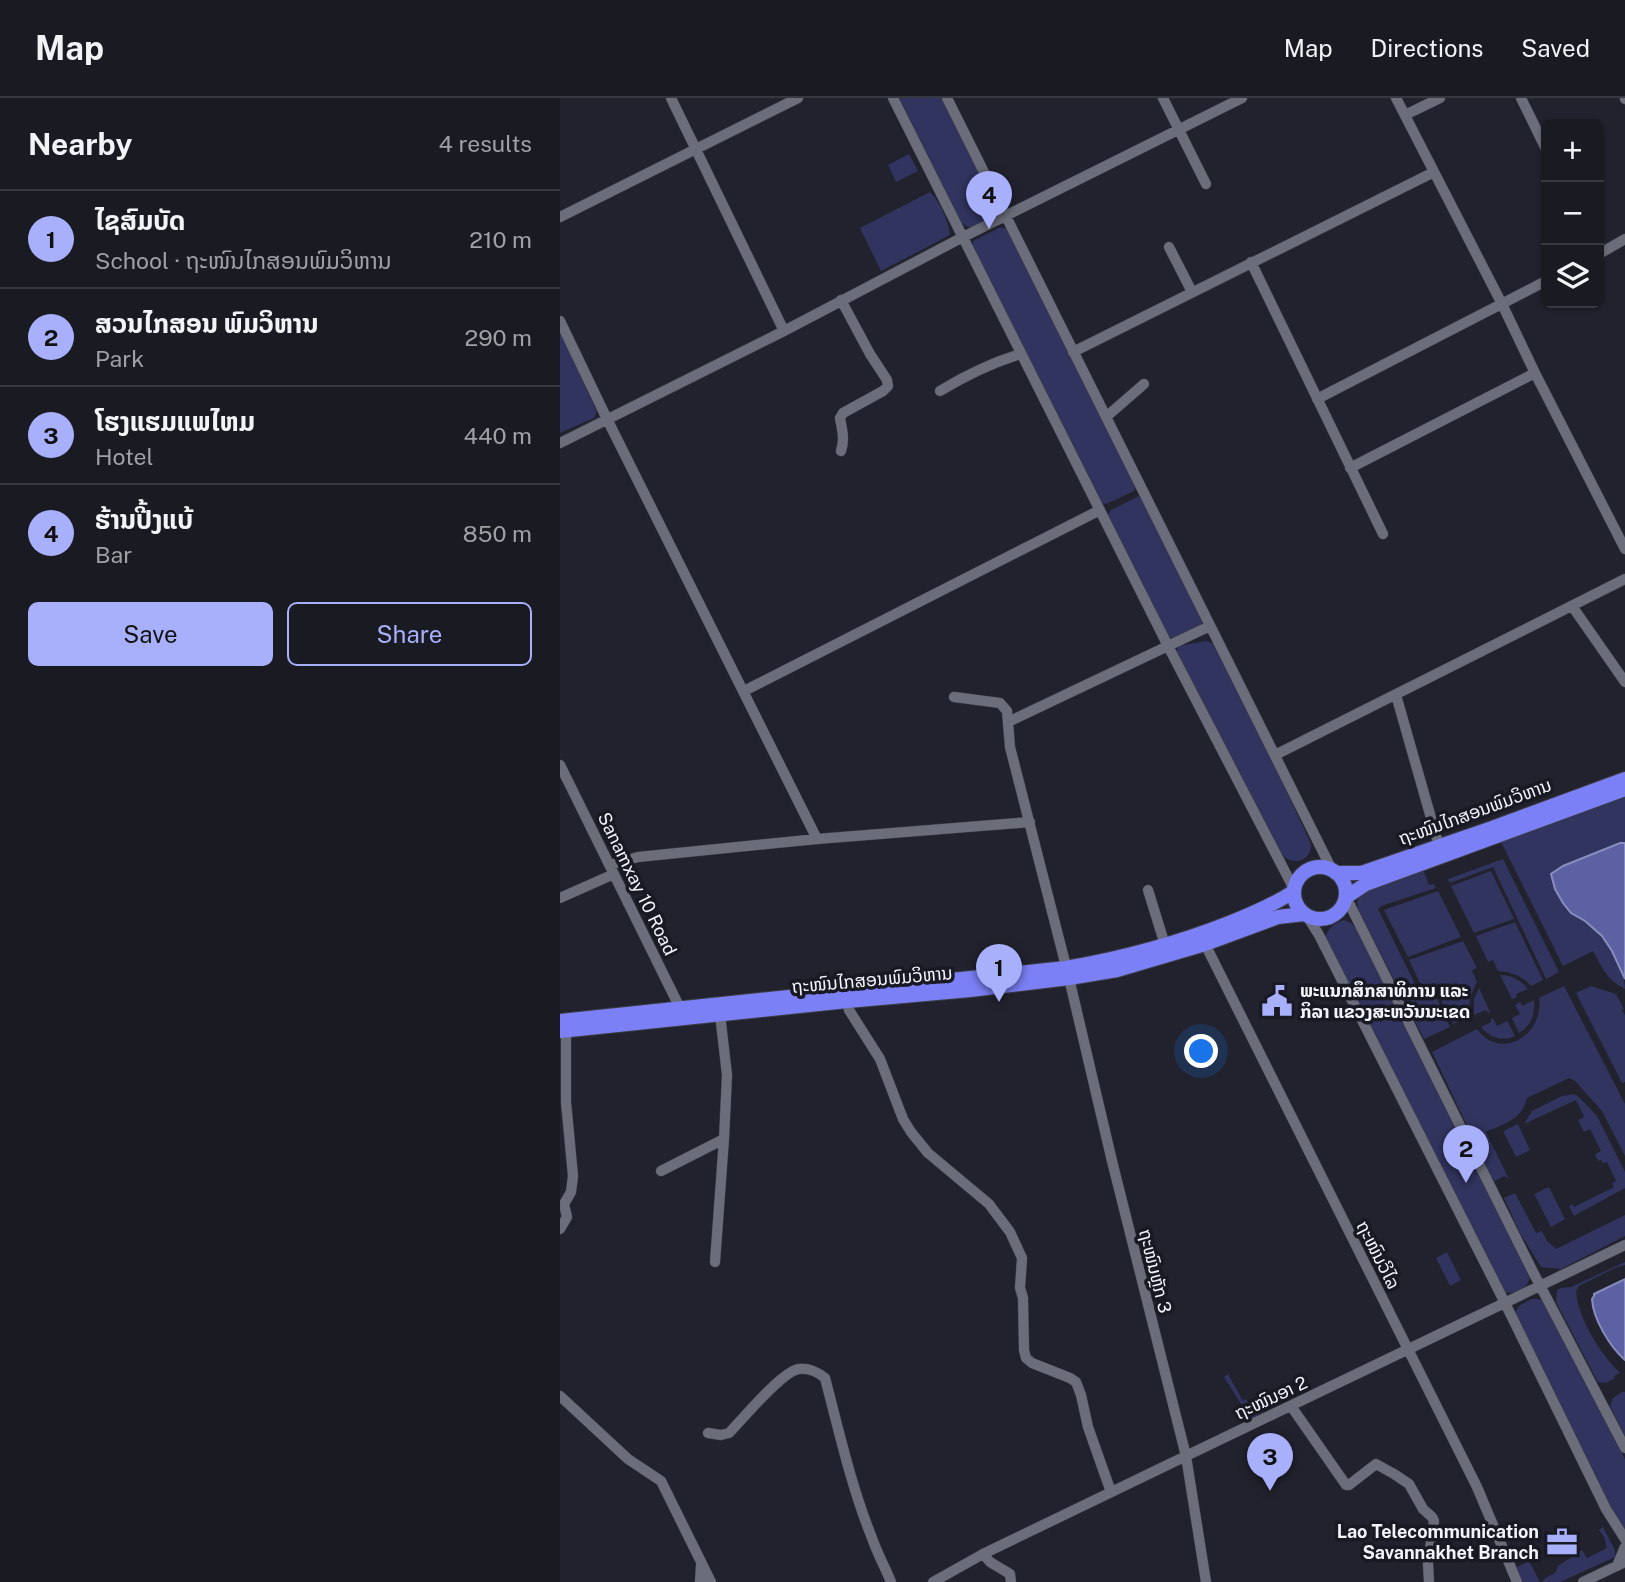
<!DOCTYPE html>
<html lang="en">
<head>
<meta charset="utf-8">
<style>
	body { margin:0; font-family:"Public Sans","Noto Sans Lao",sans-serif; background:#22232a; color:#f1f3f6 }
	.controls { position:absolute; right:21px; top:21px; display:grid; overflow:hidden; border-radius:10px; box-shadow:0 2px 5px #0004 }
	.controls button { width:63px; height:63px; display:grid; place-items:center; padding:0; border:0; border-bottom:2px solid #373840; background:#191a22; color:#f1f3f6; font:35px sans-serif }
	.you { position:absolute; left:642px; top:954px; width:24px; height:24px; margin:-18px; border:5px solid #fff; border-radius:50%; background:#1a73e8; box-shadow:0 0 0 10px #1a73e833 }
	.badge { display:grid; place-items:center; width:46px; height:46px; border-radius:50%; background:#a8b0fc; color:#111; font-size:23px; font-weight:700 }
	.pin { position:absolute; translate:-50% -58px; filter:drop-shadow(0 2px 4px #0008) }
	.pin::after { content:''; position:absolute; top:37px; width:24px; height:21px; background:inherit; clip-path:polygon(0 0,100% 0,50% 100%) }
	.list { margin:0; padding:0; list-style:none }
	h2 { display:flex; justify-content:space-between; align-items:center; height:91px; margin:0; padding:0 28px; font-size:30px }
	h2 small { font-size:23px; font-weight:400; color:#9fa1a5 }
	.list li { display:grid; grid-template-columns:46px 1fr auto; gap:21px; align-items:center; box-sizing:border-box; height:98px; padding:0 28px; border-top:2px solid #373840 }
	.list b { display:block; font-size:26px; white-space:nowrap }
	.list p { margin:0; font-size:23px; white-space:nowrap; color:#9fa1a5 }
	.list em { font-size:23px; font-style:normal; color:#9fa1a5 }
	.actions { display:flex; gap:14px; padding:21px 28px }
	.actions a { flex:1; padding:16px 0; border:2px solid #a8b0fc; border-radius:10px; text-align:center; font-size:24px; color:#a8b0fc }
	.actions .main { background:#a8b0fc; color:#111 }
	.icon { flex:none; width:38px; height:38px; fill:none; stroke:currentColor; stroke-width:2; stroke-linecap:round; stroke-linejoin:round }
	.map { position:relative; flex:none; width:1065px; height:1484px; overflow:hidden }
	header { display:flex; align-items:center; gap:42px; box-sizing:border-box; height:98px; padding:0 35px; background:#191a22; border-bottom:2px solid #373840 }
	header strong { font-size:33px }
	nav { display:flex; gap:38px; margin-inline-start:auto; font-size:24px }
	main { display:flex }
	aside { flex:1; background:#191a22 }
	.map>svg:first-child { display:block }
	.green { fill:#31345e }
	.water { fill:#5c61a4; stroke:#898dbe; stroke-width:2 }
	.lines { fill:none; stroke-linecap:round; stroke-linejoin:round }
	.minor-casing { stroke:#3e3f48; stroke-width:11 }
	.highway-casing { stroke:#3e3f48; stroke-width:16 }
	.minor { stroke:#6b6d7a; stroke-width:10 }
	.highway { stroke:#7c80f6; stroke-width:14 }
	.labels { text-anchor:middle; stroke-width:7; stroke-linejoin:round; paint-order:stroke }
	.street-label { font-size:18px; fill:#f2f4fb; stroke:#181923 }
	.poi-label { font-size:18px; font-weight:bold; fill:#f2f4fb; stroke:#181923; text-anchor:start }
</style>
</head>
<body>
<header>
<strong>Map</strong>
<nav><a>Map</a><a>Directions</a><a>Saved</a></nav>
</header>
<main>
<aside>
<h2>Nearby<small>4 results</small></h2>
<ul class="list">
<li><span class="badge">1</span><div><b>ໄຊສົມບັດ</b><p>School · ຖະໜົນໄກສອນພົມວິຫານ</p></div><em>210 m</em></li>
<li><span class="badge">2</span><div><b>ສວນໄກສອນ ພົມວິຫານ</b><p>Park</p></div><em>290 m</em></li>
<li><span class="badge">3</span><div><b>ໂຮງແຮມແພໄຫມ</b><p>Hotel</p></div><em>440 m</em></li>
<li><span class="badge">4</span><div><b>ຮ້ານປີ້ງແບ້</b><p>Bar</p></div><em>850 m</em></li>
</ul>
<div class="actions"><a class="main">Save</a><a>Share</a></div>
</aside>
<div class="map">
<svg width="1065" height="1484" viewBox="0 0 1065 1484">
	<rect width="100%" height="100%" fill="#21222d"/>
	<path class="green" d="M339 0H383L439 112 438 116 412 129H409L401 125Z
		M349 56 358 73 336 84 328 67Z
		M370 94C381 105 388 122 390 137L321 173 300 130Z
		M438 130H444L450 133 576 388 574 393 546 406 541 405 413 148V143Z
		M0 234 37 314 34 320 0 335Z
		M579 398 582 400 643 522 641 527 615 541 608 539 548 417 551 412Z
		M646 543 654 546 704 644 746 735C748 738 750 744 751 747 751 763 734 768 723 758L671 662 617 557V551L619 548Z
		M1065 696V745H1060L1003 768 991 777C996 787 1005 810 1012 816 1017 820 1023 821 1027 825 1045 839 1065 867 1065 891 1046 881 1043 871 1033 853L1003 868 940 742Z
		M943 761 999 874 986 881 933 769 890 785 888 781Z
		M863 771 869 787 874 786 876 790 821 808 818 811 856 888 875 897 890 929 864 941 798 811 797 804 802 793Z
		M931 773 954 821 914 835 891 788Z
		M878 793 901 839 848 859 824 812Z
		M784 822 791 825 797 831 970 1176C970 1190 956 1197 943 1194L765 840C769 829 773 826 784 822Z
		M955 824 983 882 971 888C963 878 951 874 938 873L933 862 928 864 916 838Z
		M903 843 917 870 912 872 917 884C911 895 907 906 911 918L893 926 876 892 860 885 849 862Z
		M940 877C952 877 961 882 968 891L956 896 957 899 952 901Z
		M1004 888 1065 1006V1058L1042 1013 1015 983 1009 980 967 1000C962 1022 945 1025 926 1034L949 1081 944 1078 935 1083 932 1080 872 954 917 931C940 963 984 938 979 900Z
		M1031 888 1056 896 1064 911 1062 912 1065 917V984L1062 985 1016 895Z
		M919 890 930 914 928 915 926 912 914 917V901Z
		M974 902C975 916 972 927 959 935L952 920 960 916 955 907 960 904 962 908Z
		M933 920 937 928 947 923 955 938C942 944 929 939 921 929L931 924V921Z
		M1014 996 1020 1000 1037 1018 1065 1074V1090L1014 1118 1009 1108 1012 1106 1014 1109 1054 1089 1052 1085 1056 1083 1047 1064 1043 1065 1041 1062 1038 1063 1035 1056 1041 1053 1030 1031 1024 1034 1018 1022 1024 1019 1016 1002 964 1026 972 1013 1002 998Z
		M958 1026 970 1052 956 1059 943 1033Z
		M989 1089 1005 1121 991 1129 974 1096Z
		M955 1095 976 1135 982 1133 987 1143 996 1151 1065 1117V1138L1001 1171 981 1169 960 1135 944 1100Z
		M887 1154 901 1182 890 1188 876 1160Z
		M1065 1164V1167L1055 1170 1019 1188 1016 1193C1018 1221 1040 1255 1060 1275L1054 1278 1055 1280 1046 1285 1038 1284 996 1204 997 1192 1001 1190 1011 1189Z
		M972 1201H979L983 1203 1065 1361V1437L956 1221C953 1209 962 1206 972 1201Z
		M668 1276 683 1303 686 1301 688 1304 697 1299 705 1320 693 1325 664 1279Z
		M1062 1294H1065V1340L1050 1308 1053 1300Z
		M1043 1429 1055 1452V1459L1000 1484H982L985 1480 995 1475 998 1468 1022 1452 1027 1460 1047 1450 1044 1439 1039 1432Z
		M969 1463 980 1484H962L957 1469Z"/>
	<path class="water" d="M1060 745H1065V881L1052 853 1042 838 1025 823 1011 815 1003 805 995 791 991 776 1003 768Z
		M1065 1181V1262C1050 1249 1033 1221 1032 1201L1034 1198V1196Z"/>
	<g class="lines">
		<defs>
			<path id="minor" d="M111 0 224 233
				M333 0 608 548 734 791
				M387 0 772 772
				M603 0 646 86
				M836 0 942 206 975 275 1065 451
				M961 0 986 51
				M1065 0V1
				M845 17 880 0
				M0 119 238 0
				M609 149 632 194
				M1039 156 1065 141
				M691 164 823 436
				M0 223 47 321 257 741
				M513 254 874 74
				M380 293C406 277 431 265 460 256
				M757 301 986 183
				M546 319 584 286
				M0 345 224 233 403 139 682 0
				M281 353C285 341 282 332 280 320L283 315 323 293 328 288 327 282 310 256 281 202
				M790 370 975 275
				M1012 508 1065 584
				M184 593 540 412
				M836 597 879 748
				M394 599 440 605 447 613 450 649 509 880 552 1063 626 1358 646 1484
				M448 624 650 528
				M715 657 1065 481
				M0 667 120 910 121 916
				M50 767 78 759 257 741 470 724
				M588 792 605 847
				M786 799 972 1172 1065 1350
				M0 800 54 776
				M747 818 759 837 945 1205 1046 1411 1065 1441
				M645 846 917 1389 957 1484
				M287 903 289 912 320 961 343 1021 351 1034 368 1055 429 1106 450 1134 462 1160 460 1190 463 1200 464 1252 466 1260 472 1265 510 1280 516 1284 521 1297 528 1329 551 1394
				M101 1073 164 1041
				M0 1131 7 1119 4 1106 11 1094 13 1078 6 1004V933
				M155 1164 164 1041 167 977 160 916
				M0 1298 68 1361 101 1383 151 1484
				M731 1308 786 1387H789L816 1366 834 1376 849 1386 863 1411 872 1419 874 1423 868 1466 869 1484
				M148 1335 161 1337 169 1335C182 1322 222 1273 239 1271 248 1270 258 1274 265 1280 279 1333 291 1388 312 1440 317 1455 325 1469 331 1484
				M423 1456 430 1464 450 1476 451 1484
				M1057 1468 1065 1449
				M140 1484 141 1467
				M373 1484 423 1456 626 1358 1065 1147
				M1023 1484 1065 1464"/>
			<path id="highway" d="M734 795a26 26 0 1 1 52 0a26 26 0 1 1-52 0Z
				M776 775H801L932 730 1065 681
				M786 799 806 786 1065 691
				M0 923 506 870C563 860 616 846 669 825 692 816 713 807 733 794
				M0 933 287 903 410 892 509 880 557 872 645 846 718 819 744 816"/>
		</defs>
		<use href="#minor" class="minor-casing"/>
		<use href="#highway" class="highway-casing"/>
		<use href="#minor" class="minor"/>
		<use href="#highway" class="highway"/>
	</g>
	<defs>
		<symbol id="civic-bare" viewBox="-9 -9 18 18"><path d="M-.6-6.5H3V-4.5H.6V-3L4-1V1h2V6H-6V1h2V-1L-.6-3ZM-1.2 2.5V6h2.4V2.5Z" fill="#a8b0fc" stroke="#181923" stroke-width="2.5" paint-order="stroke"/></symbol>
		<symbol id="office-bare" viewBox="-9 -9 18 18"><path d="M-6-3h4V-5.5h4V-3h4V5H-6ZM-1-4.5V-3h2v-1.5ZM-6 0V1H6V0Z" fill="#a8b0fc" stroke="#181923" stroke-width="2.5" paint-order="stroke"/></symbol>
	</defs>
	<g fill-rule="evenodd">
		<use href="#civic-bare" x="695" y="881" width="44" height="44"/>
		<use href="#office-bare" x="980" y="1422" width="44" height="44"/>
	</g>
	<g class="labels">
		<g class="street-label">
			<text transform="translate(915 714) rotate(-20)" y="6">ຖະໜົນໄກສອນພົມວິຫານ</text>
			<text transform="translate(77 786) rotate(64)" y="6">Sanamxay 10 Road</text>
			<text transform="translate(312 882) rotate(-5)" y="6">ຖະໜົນໄກສອນພົມວິຫານ</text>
			<text transform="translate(818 1157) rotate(63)" y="6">ຖະໜົນວິໄລ</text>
			<text transform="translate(595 1173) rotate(76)" y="6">ຖະໜົນຫຼັກ 3</text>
			<text transform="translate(711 1300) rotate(-25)" y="6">ຖະໜົນອາ 2</text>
		</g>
		<g class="poi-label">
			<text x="740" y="899">ພະແນກສຶກສາທິການ ແລະ<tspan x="740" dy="21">ກິລາ ແຂວງສະຫວັນນະເຂດ</tspan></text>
			<text x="979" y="1440" text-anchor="end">Lao Telecommunication<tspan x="979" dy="21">Savannakhet Branch</tspan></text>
		</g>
	</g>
</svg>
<div class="controls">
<button>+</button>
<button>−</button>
<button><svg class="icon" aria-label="layers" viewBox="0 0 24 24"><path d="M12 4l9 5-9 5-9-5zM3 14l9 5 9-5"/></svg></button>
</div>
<div class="you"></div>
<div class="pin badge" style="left:439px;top:904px">1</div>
<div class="pin badge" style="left:906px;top:1085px">2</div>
<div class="pin badge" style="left:710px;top:1393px">3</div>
<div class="pin badge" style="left:429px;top:131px">4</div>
</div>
</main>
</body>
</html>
